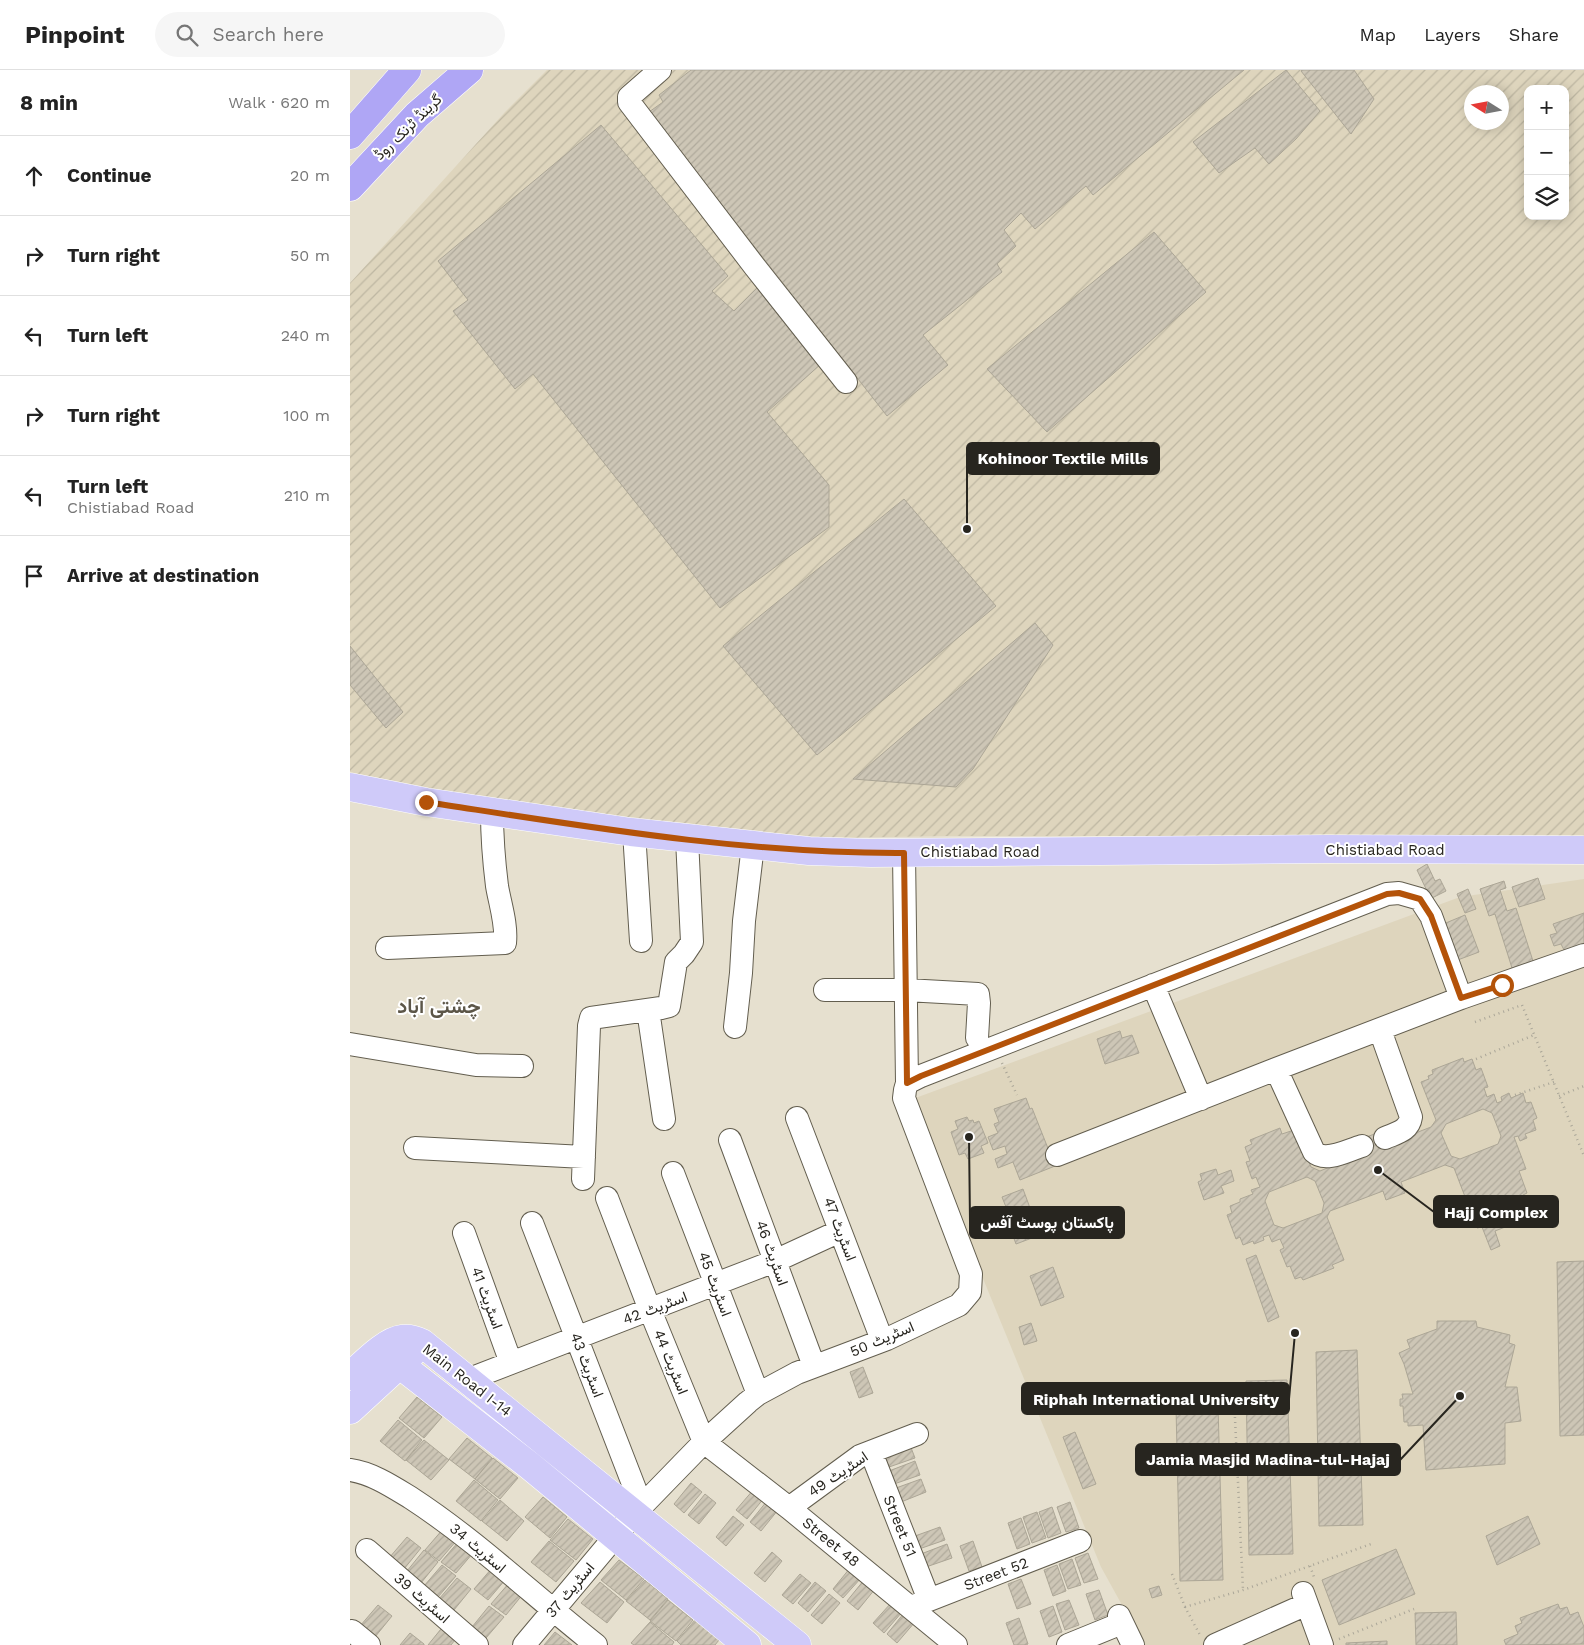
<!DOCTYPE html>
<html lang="en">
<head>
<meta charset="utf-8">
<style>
	body { margin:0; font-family:"Work Sans",Vazirmatn,sans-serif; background:#f6f6f6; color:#222 }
	.controls { position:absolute; right:15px; top:15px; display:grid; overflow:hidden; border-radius:10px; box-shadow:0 2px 12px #0003 }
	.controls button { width:45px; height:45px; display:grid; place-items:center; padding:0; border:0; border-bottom:1px solid #e0e0e0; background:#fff; color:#222; font:25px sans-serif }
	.compass { position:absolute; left:1114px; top:15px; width:45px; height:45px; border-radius:50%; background:#fff; box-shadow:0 2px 12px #0003; rotate:281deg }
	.stop { position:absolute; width:15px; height:15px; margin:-11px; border:4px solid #b45309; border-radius:50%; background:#fff }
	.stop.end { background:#b45309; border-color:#fff; box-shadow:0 1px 5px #0008 }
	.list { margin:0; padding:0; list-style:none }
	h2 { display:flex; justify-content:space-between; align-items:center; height:65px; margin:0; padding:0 20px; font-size:21px }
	h2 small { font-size:16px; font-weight:400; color:#767676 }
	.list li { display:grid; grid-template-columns:32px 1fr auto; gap:15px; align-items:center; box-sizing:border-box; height:80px; padding:0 20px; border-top:1px solid #e0e0e0 }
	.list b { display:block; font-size:19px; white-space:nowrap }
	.list p { margin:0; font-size:16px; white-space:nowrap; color:#767676 }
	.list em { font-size:16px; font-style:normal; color:#767676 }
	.icon { flex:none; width:28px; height:28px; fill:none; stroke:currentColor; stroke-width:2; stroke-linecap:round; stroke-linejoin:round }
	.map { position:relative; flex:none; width:1234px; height:1575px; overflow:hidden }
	header { display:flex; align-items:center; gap:30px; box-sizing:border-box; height:70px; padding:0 25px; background:#fff; border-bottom:1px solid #e0e0e0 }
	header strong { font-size:24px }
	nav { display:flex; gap:28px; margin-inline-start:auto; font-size:18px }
	.search { width:350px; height:45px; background:#f6f6f6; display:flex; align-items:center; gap:12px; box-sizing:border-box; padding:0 18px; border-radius:28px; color:#767676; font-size:19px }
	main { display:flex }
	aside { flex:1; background:#fff }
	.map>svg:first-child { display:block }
	.built { fill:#ded5bd }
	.industrial { fill:url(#industrial-furrows); fill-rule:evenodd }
	.building { fill:url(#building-hatch); stroke:#aca696; fill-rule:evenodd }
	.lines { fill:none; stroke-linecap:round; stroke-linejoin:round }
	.minor-casing { stroke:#635e4f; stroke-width:24 }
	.major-casing { stroke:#fff; stroke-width:29 }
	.highway-casing { stroke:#fff; stroke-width:29 }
	.path { stroke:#aaa698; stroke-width:2.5; stroke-dasharray:1 4; stroke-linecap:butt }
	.minor { stroke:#fff; stroke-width:22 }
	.major { stroke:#cfcaf9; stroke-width:28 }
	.highway { stroke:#afa6f5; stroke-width:28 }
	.route { stroke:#b45309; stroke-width:6 }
	.labels { text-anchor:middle; stroke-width:4; stroke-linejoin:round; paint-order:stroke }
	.street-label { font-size:15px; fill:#27251f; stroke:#fff }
	.district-label { font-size:20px; font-weight:bold; fill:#5c5648; stroke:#fff }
	.leader { fill:none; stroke:#27251f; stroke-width:2 }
	.callout-dot { fill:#27251f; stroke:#fff; stroke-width:2 }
	.callout { fill:#27251f; stroke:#27251f; stroke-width:2 }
	.callout-label { font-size:16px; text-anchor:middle; font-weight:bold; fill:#fff }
</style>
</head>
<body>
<header>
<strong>Pinpoint</strong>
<div class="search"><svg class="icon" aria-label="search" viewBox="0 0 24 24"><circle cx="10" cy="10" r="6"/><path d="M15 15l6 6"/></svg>Search here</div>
<nav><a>Map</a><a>Layers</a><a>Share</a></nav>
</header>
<main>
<aside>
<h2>8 min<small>Walk · 620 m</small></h2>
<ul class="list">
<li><svg class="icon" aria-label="ahead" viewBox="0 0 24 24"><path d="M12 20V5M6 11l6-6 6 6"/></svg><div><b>Continue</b></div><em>20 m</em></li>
<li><svg class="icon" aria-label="right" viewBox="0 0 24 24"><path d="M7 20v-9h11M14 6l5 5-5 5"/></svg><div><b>Turn right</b></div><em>50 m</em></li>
<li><svg class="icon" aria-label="left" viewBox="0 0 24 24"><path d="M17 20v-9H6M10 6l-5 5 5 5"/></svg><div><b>Turn left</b></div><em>240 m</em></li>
<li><svg class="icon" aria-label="right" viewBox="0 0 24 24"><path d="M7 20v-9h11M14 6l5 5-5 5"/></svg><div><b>Turn right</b></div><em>100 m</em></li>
<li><svg class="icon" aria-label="left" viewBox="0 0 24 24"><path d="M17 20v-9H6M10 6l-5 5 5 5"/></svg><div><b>Turn left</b><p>Chistiabad Road</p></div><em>210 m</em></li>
<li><svg class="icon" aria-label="arrive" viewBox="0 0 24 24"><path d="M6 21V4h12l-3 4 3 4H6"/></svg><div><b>Arrive at destination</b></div></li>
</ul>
</aside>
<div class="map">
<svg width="1234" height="1575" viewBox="0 0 1234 1575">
	<defs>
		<pattern id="industrial-furrows" width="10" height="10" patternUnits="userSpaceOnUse" patternTransform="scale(1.25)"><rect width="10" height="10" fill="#ded5bd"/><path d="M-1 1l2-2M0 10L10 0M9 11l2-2" fill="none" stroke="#beb7a2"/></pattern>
		<pattern id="building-hatch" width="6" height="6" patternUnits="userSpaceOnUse" patternTransform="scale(1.25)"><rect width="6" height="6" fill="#cdc6b6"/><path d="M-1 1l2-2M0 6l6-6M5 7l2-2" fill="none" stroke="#b0aa9c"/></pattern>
	</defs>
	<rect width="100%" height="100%" fill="#e6e0cf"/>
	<path class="built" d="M1234 809V1575H794L751 1497 560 1030 1110 827Z"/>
	<path class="industrial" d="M197 0H1234V766H597L482 768 295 756 0 705V213L155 42ZM1178 19H1215V146H1178ZM1122 22H1152V52H1122Z"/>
	<path class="building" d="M341 0H894L743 125 736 116 685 159 671 143 654 160 666 176 647 194 652 202 573 265 598 295 537 346 299 42 313 32 309 25Z
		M936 0 970 41 946 69 919 94 905 78 869 103 843 72Z
		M952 0H1004L1024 29 1001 64 951 1Z
		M251 55 378 206 362 221 384 241 409 216 471 294 417 342 479 415V457L370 538 183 304 165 319 103 241 118 230 88 191Z
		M804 162 856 222 697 362 637 299Z
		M554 429 646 536 467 685 373 576Z
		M685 553 703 575 623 699 606 717 503 709Z
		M0 576 53 642 36 658 0 615Z
		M1077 794 1085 811 1090 809 1096 821 1082 828 1079 820 1077 821 1067 800Z
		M1188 808 1195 829 1169 837 1162 817Z
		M1154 811 1156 818 1150 820 1157 841 1166 838 1183 891 1162 898 1145 844 1139 846 1130 819Z
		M1118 819 1126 839 1115 843 1107 824Z
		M1234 843V875L1215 882 1211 874 1204 876 1200 865 1207 863 1203 854Z
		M1115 845 1129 882 1105 891 1091 855Z
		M770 961 772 968 782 965 789 983 755 994 747 969Z
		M1113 988 1114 992 1122 989 1126 1000 1131 998 1138 1017 1134 1018 1137 1027 1144 1024 1147 1033 1152 1031 1151 1027 1159 1023 1161 1028 1173 1023 1176 1033 1181 1032 1187 1048 1183 1050 1186 1060 1175 1064 1177 1068 1170 1071 1168 1066 1164 1067 1176 1099 1169 1101 1177 1123 1173 1125 1180 1143 1172 1146 1173 1150 1145 1161 1150 1176 1141 1180 1132 1157 1127 1158 1104 1098 1095 1095 1051 1112 1055 1123 1036 1130 1033 1121 980 1141 977 1147 994 1190 982 1195 984 1198 953 1210 951 1207 945 1209 940 1196 937 1197 930 1180 934 1178 930 1169 922 1172 919 1165 913 1167 914 1170 904 1174 903 1171 893 1175 890 1167 886 1169 877 1145 882 1143 880 1136 890 1132V1129L903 1124 901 1120 910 1117 906 1107 902 1109 896 1092 900 1091 895 1077 902 1074 900 1070 930 1058 932 1064 947 1059 961 1097 970 1101 1014 1083 1009 1070 1032 1061 1037 1074 1081 1057 1086 1050 1071 1012 1079 1009 1078 1006 1083 1004 1082 1000ZM1133 1039 1142 1043 1151 1066 1148 1074 1110 1089 1101 1086 1091 1063 1096 1054ZM957 1107 965 1111 974 1133 972 1143 933 1158 924 1155 915 1131 919 1122Z
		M676 1028 680 1039 682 1038 705 1096 670 1110 663 1092 648 1098 645 1089 657 1084 655 1076 643 1080 638 1067 648 1063 644 1054 649 1052 644 1039Z
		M617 1047 619 1051 623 1050 624 1053 629 1051 638 1073 631 1076 634 1083 618 1089 615 1083 609 1085 601 1062 608 1059 605 1051Z
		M866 1099 868 1105 881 1100 884 1111 871 1116 874 1123 854 1130 848 1112 852 1110 850 1104Z
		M673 1119 690 1165 666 1174 653 1139 656 1137 652 1127Z
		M906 1185 929 1247 918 1252 896 1189Z
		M1234 1191V1365L1210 1366 1207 1192Z
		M703 1197 714 1227 691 1236 680 1206Z
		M1087 1251H1126L1127 1257 1160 1265 1159 1273 1165 1275 1155 1317H1167L1171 1351 1155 1353V1394L1076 1400 1073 1355 1058 1356V1352H1054L1053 1336H1050V1329H1053L1052 1324H1063L1054 1294 1049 1283 1060 1278 1057 1270 1087 1259Z
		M681 1253 687 1271 674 1275 669 1257Z
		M1007 1280 1013 1455 969 1456 966 1282Z
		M513 1297 523 1323 509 1328 500 1302Z
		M937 1310 943 1484 899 1485 896 1311Z
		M67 1327 92 1347 74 1368 49 1348Z
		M868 1336 873 1510 830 1511 826 1337Z
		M48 1350 72 1370 55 1391 30 1371Z
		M725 1362 746 1414 733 1419 713 1367Z
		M117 1368 142 1388 125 1409 99 1389Z
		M74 1370 99 1390 81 1410 56 1390Z
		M560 1375 565 1388 539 1397 534 1384Z
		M143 1388 168 1408 150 1429 125 1409Z
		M565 1391 570 1405 544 1414 539 1401Z
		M571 1409 576 1422 551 1432 546 1418Z
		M124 1410 148 1430 131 1451 106 1431Z
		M341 1413 352 1422 334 1443 324 1434Z
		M404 1419 414 1428 397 1449 386 1440Z
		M355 1424 366 1433 349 1454 338 1445Z
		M193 1427 217 1447 200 1468 175 1447Z
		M150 1430 174 1451 157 1471 132 1451Z
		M417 1431 428 1440 411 1461 400 1452Z
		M720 1432 729 1458 716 1462 707 1437Z
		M702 1437 711 1463 698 1468 689 1442Z
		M687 1442 696 1468 682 1473 673 1447Z
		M383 1446 394 1455 376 1476 366 1467Z
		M1178 1446 1190 1474 1147 1495 1136 1466Z
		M671 1448 680 1474 667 1479 658 1453Z
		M218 1449 243 1469 226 1490 200 1470Z
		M590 1457 595 1470 569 1479 565 1466Z
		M93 1459 107 1470 89 1491 75 1480Z
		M57 1467 71 1478 54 1499 39 1488Z
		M109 1471 123 1483 106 1503 91 1492Z
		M199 1471 224 1491 206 1512 181 1492Z
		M623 1471 632 1497 619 1501 610 1476Z
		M597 1474 602 1488 576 1497 571 1484Z
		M1046 1479 1065 1524 989 1555 972 1510Z
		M74 1480 88 1492 71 1513 57 1501Z
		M422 1482 432 1491 415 1512 404 1503Z
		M738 1483 748 1509 734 1513 725 1488Z
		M722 1489 731 1515 718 1519 709 1494Z
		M269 1490 294 1509 276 1530 251 1510Z
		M92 1495 106 1506 88 1527 74 1516Z
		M707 1495 716 1521 703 1526 694 1500Z
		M142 1498 156 1509 138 1530 124 1519Z
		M500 1498 511 1508 493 1528 483 1519Z
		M450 1504 461 1513 443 1534 432 1525Z
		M107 1508 121 1519 104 1540 89 1529Z
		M671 1509 681 1534 667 1539 658 1514Z
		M295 1510 318 1529 300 1550 276 1531Z
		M514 1510 525 1519 508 1540 497 1531Z
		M250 1512 274 1532 257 1553 231 1533Z
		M465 1512 476 1521 458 1542 448 1533Z
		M159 1513 173 1524 156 1545 141 1534Z
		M809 1516 812 1525 802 1528 799 1519Z
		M749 1520 758 1545 745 1550 736 1524Z
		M479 1524 490 1533 472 1554 461 1545Z
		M318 1530 343 1550 326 1571 300 1551Z
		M719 1530 729 1555 715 1560 706 1534Z
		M541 1533 552 1542 534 1563 523 1553Z
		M1208 1534 1210 1539 1217 1537 1220 1545 1228 1542 1234 1557V1574L1156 1575 1154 1570 1168 1564 1165 1556 1172 1553 1170 1548Z
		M28 1535 42 1546 25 1567 10 1556Z
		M139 1536 154 1547 136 1568 122 1557Z
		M703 1536 712 1562 699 1567 690 1541Z
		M1106 1542 1107 1575H1066L1065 1543Z
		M554 1543 565 1552 547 1573 537 1564Z
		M669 1548 678 1574 676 1575H664L656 1553Z
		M345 1550 369 1570 365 1575H331L327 1571Z
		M300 1552 324 1572 322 1575H284L281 1573Z
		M95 1554 109 1565 101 1575H78Z
		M205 1562 222 1575H194Z
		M60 1563 74 1574V1575H50Z
		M1037 1571V1575H996V1573Z"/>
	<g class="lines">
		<defs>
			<path id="minor" d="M310 0 279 27V32L405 197 496 312
				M284 762 291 871
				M554 783 557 1013
				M37 878 155 873C157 854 150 834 147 816 144 792 142 767 142 742
				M803 915 851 1029
				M475 920H556L628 924 629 933 627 968
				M298 940 314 1049
				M385 957 391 903 394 851 403 775
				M1030 960 1061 1047C1059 1061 1046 1063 1035 1068
				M0 974 126 995 172 996
				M926 999 964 1082C976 1093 998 1080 1012 1076
				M447 1048 532 1270
				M380 1070 464 1296
				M65 1078 234 1087
				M707 1085 926 999 1111 928
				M323 1103 408 1324
				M233 1109 239 956 241 948 311 938 319 936 326 892 334 884 342 872 337 769
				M257 1128 300 1240 354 1372 439 1438 606 1575
				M182 1153 292 1437
				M114 1163 161 1293
				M117 1310 425 1191 490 1161
				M521 1382 579 1530
				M0 1400C22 1403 43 1417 61 1428 127 1471 184 1526 246 1575
				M439 1438 510 1386 567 1364
				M17 1480 127 1575
				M953 1523 972 1575
				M561 1537 730 1471
				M769 1546 783 1575
				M2 1561 19 1575
				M174 1575 284 1444 354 1372 398 1332 408 1324 447 1303 537 1269 609 1235 620 1222 621 1204 554 1028 555 1020 557 1013 571 1006 1037 824 1049 823 1070 829 1081 846 1111 928 1234 885
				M718 1575 772 1553
				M865 1575 957 1534"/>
			<path id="major" d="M0 717 76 732 281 762 459 781 521 783 976 779 1234 780
				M31 1280 180 1396 397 1575
				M0 1306C13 1295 35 1271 52 1269 60 1268 66 1270 72 1273L447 1575
				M0 1340 62 1283"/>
			<path id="highway" d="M0 65 57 0
				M0 117 67 45 119 0"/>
		</defs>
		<use href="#minor" class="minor-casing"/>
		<use href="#major" class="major-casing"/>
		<use href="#highway" class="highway-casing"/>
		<path class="path" d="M1125 952 1172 935 1234 1086
			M1126 989 1184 965
			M652 993 667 1025
			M1165 1025 1204 1012
			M1209 1026 1234 1016
			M884 1327 893 1520
			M960 1496 964 1507
			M822 1504 835 1537 850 1565
			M835 1537 893 1520 1021 1474
			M989 1569 1064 1539"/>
		<use href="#minor" class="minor"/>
		<use href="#major" class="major"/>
		<use href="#highway" class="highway"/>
	</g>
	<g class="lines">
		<path class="route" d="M76 732C233 756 394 784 554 783L557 1013 571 1006 1037 824 1049 823 1070 829 1081 846 1111 928 1152 915"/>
	</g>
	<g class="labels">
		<g class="street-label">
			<text transform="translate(58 57) rotate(-44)" y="5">گرینڈ ٹرنک روڈ</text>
			<text x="1035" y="785">Chistiabad Road</text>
			<text x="630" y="787">Chistiabad Road</text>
			<text transform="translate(490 1159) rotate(69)" y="5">اسٹریٹ 47</text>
			<text transform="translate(422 1183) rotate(70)" y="5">اسٹریٹ 46</text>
			<text transform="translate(365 1214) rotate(69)" y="5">اسٹریٹ 45</text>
			<text transform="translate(137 1228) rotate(70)" y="5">اسٹریٹ 41</text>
			<text transform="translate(305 1238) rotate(-21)" y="5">اسٹریٹ 42</text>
			<text transform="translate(532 1269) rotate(-23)" y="5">اسٹریٹ 50</text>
			<text transform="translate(321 1292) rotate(68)" y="5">اسٹریٹ 44</text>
			<text transform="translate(237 1295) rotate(69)" y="5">اسٹریٹ 43</text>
			<text transform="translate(117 1310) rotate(38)" y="5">Main Road I-14</text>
			<text transform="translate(488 1404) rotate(-34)" y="5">اسٹریٹ 49</text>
			<text transform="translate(550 1456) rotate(68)" y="5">Street 51</text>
			<text transform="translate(481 1472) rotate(39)" y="5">Street 48</text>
			<text transform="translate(128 1478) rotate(40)" y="5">اسٹریٹ 34</text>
			<text transform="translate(646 1504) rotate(-21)" y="5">Street 52</text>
			<text transform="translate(220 1520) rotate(-50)" y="5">اسٹریٹ 37</text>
			<text transform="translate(72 1528) rotate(41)" y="5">اسٹریٹ 39</text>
		</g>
		<g class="district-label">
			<text x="89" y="943">چشتی آباد</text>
		</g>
	</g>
	<path class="leader" d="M617 459L617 389M1028 1100L1084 1142M619 1067L620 1152M945 1263L939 1329M1110 1326L1050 1390"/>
	<g class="callout-dot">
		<circle cx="617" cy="459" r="5"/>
		<circle cx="1028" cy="1100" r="5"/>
		<circle cx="619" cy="1067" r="5"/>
		<circle cx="945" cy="1263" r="5"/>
		<circle cx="1110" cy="1326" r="5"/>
	</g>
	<g class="callout">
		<rect x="617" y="373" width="192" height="31" rx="5"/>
		<rect x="1084" y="1126" width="124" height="31" rx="5"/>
		<rect x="620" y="1137" width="154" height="31" rx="5"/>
		<rect x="672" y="1313" width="267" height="31" rx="5"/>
		<rect x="786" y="1374" width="264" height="31" rx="5"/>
	</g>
	<g class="callout-label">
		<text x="713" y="394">Kohinoor Textile Mills</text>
		<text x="1146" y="1148">Hajj Complex</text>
		<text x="697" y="1158">پاکستان پوسٹ آفس</text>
		<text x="806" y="1335">Riphah International University</text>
		<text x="918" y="1395">Jamia Masjid Madina-tul-Hajaj</text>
	</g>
</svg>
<div class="controls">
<button>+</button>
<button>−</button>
<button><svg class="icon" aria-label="layers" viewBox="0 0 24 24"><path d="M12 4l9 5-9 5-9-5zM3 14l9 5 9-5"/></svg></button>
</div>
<svg class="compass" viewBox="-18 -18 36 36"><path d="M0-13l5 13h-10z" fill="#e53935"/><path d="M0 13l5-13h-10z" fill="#767676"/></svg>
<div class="stop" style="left:1152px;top:915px"></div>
<div class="stop end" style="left:76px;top:732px"></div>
</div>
</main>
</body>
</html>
